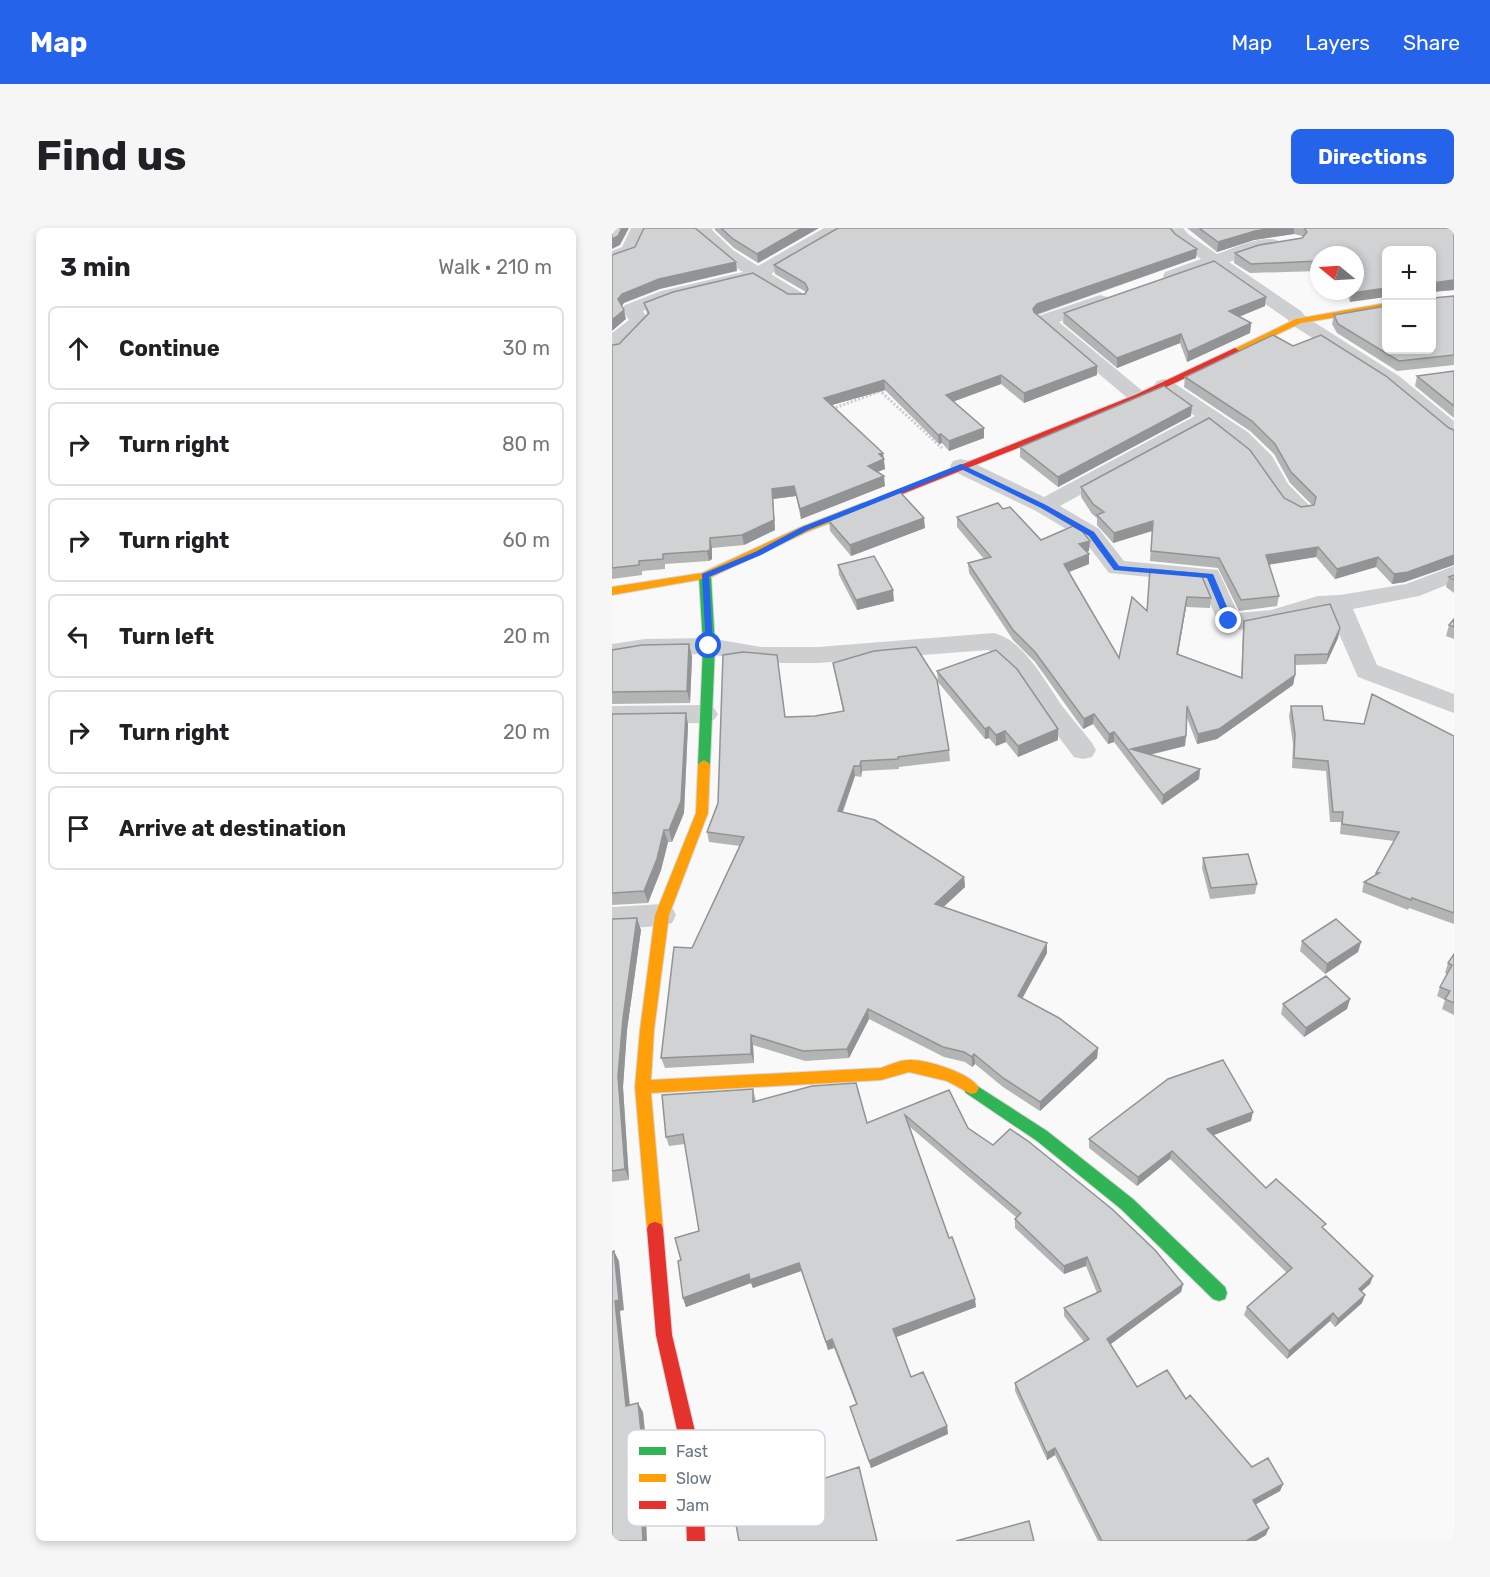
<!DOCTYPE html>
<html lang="en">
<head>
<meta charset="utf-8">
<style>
	body { margin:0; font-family:Rubik,sans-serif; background:#f6f6f6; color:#202124 }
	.controls { position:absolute; right:18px; top:18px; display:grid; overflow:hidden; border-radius:9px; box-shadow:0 3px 9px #0003 }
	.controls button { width:54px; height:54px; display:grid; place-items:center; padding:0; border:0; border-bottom:2px solid #e0e0e0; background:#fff; color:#202124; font:30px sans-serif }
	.compass { position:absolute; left:698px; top:18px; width:54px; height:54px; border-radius:50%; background:#fff; box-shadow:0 3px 9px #0003; rotate:288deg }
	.stop { position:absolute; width:18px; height:18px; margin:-14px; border:4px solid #2563eb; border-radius:50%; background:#fff }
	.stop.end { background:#2563eb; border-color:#fff; box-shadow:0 2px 6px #0008 }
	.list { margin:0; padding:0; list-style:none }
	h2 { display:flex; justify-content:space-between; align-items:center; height:78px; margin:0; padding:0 24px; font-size:26px }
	h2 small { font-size:20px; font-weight:400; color:#757577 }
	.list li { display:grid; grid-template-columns:39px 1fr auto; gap:18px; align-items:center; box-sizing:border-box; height:84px; margin:0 12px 12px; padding:0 12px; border:2px solid #e0e0e0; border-radius:9px }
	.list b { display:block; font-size:22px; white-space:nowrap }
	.list em { font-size:20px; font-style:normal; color:#757577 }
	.icon { flex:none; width:33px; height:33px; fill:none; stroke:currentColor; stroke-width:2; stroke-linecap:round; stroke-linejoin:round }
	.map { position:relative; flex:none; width:842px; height:1313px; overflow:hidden; border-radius:9px }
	header { display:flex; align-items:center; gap:36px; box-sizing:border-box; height:84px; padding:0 30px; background:#2563eb; color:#fff }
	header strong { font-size:28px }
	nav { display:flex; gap:33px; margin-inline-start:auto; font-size:21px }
	.intro { display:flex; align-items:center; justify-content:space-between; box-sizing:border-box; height:144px; padding:0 36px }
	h1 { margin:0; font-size:42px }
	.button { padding:15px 27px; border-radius:9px; background:#2563eb; color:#fff; font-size:21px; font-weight:700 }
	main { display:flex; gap:36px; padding:0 36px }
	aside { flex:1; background:#fff; border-radius:9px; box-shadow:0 3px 9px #0003 }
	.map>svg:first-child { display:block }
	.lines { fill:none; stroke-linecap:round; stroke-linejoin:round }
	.fast-casing { stroke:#d5d6d7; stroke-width:2 }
	.slow-casing { stroke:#d5d6d7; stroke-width:2 }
	.jam-casing { stroke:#d5d6d7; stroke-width:2 }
	.path { stroke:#cbcccd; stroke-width:3; stroke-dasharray:2 2; stroke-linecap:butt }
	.street { fill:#cecfd0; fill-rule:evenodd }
	.fast { fill:#30b455; fill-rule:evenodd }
	.slow { fill:#ff9f0a; fill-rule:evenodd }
	.jam { fill:#e5322d; fill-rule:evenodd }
	.wall { fill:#b3b5b5 }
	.shaded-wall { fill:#929394 }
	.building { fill:#d0d2d3; stroke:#929394; stroke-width:1.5 }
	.route { fill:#2563eb }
	.key { fill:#fff; stroke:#d1d6da; stroke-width:1.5 }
	.key-label { font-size:16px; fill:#657683 }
</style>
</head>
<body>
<header>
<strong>Map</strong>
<nav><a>Map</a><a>Layers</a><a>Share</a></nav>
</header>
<div class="intro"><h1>Find us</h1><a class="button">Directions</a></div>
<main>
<aside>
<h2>3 min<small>Walk · 210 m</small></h2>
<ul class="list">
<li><svg class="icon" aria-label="ahead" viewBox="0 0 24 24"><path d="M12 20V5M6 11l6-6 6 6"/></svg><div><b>Continue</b></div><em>30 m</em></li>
<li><svg class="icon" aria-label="right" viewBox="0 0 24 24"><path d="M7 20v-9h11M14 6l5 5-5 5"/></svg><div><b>Turn right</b></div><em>80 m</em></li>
<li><svg class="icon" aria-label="right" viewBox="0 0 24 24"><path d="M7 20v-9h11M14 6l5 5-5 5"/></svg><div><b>Turn right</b></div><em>60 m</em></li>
<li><svg class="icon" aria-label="left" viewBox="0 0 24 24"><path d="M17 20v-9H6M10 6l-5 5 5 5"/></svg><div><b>Turn left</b></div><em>20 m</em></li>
<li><svg class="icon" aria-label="right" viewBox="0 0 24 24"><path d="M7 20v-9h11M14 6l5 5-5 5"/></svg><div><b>Turn right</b></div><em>20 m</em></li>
<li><svg class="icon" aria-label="arrive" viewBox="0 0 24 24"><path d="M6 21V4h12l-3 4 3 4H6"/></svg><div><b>Arrive at destination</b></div></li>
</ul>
</aside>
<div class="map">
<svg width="842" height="1313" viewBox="0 0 842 1313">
	<rect width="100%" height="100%" fill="#f9f9f9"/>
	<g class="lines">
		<defs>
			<path id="fast" d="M93 344 99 348 103 418 98 536 92 540 86 536 91 418 87 348Z
				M359 854 435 903 521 971 613 1059 615 1065 613 1071 607 1073 601 1071 509 981 425 913 354 865 351 860 354 855Z"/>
			<path id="slow" d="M774 75V81L689 95 626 125 618 123 684 91Z
				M251 275 255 276V280L197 303 97 350 0 367V359L90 345 189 299Z
				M92 532 98 536 96 585 57 687 42 802 39 852 269 840C277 837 288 832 297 832 313 831 359 845 367 860L364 865 359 866 335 853 297 844 269 852 39 865 51 1001 49 1006 43 1008 37 1006 35 1001 23 859 28 802 43 687 84 585 86 536Z"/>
			<path id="jam" d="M623 120 628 123 626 125 529 171 255 280 251 281 246 278 523 167Z
				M43 994 49 996 51 1001 60 1107 90 1233 93 1313H75L72 1233 44 1107 35 1001 37 996Z"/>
		</defs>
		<use href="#fast" class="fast-casing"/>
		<use href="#slow" class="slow-casing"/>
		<use href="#jam" class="jam-casing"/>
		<path class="path" d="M267 162 330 220
			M220 181 274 161"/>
		<path class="street" d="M19 0H37L24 26 0 35V23L10 19Z
			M82 0H101L100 2 121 22 146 38 212 0H234L231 4 159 46 192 66 195 70 192 74H178L143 52 62 71 31 83 37 93C28 105 16 112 7 124L0 126V105L17 92 10 81 13 77 49 63 131 44C116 35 108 27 95 16 90 11 84 9 80 3Z
			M553 0H571L576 6 605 26C623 20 646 7 665 12L668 16 665 20 617 34 689 83 694 89 787 148 842 193V210L835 208 773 156 680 97 675 91 601 40 567 52H553L551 48 553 44 589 31 564 14Z
			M488 67 495 69 498 73 495 77 447 94 533 165 536 169 533 173 526 175 519 173 423 92 426 88Z
			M552 151 559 153 637 205 660 228 676 256 701 281 698 286C670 293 656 254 643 236 631 220 613 208 596 197L448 278 487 301 512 333 606 342 626 385 659 382 706 368 728 367 794 356 842 338V354L807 368 741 381 765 437 842 466V485L746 449 717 383C681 385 646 409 608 399L589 354 497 345 471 311 424 283 341 243 338 238 341 233 349 231 357 233 432 269 583 188 545 161 542 157 545 153Z
			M382 405C413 413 433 454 451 479 460 491 471 503 480 515L484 522 480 529 471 531 462 529 433 491 407 450 376 422 206 435H149L97 426 33 427 0 432V416L33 411 97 410 149 419H206Z
			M93 477 102 480 106 486 102 492 93 495 0 496V478Z
			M50 676 60 679 64 687 60 695 50 698 0 701V679Z"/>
		<use href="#fast" class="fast"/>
		<use href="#slow" class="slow"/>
		<use href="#jam" class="jam"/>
	</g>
	<path class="wall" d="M102 0H207L146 35 122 20 103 2Z
		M575 0H842V62L820 64 821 70 842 68V137L785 143 725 105 720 96 722 87 774 122 819 22 738 74 734 63H743V27H707V43L638 45 622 35 623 25 690 10 691 9 690 8 682 6 642 12 605 24Z
		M563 6 585 21 584 30 425 87 485 138V147L412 175 389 156 342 173 372 210 337 223 330 215 327 216 273 162 220 177 271 225 273 241 266 244 273 258 189 291 184 268 161 271 163 302 132 317 100 320V331L97 333 53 336V341L30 343V347L0 351V117L7 116 35 86 32 75 193 66 194 64 163 46 162 37Z
		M653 78 627 89 639 95 638 105 575 134 568 115 505 140 451 95 452 85Z
		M661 107 793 354 780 356 764 339 723 351 704 329 657 337 667 368 665 378 627 383 606 340 538 333 540 303 501 315 485 297V290L480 286 469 269V259L672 270 689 279 700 277 678 255 662 226 638 203 572 159 573 149Z
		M842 143V190L803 158 805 148Z
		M579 188 446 259 408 229V219Z
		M391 281 429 312 477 323 475 324 477 336 457 344 507 430 535 383 538 341 599 370 598 380 574 379 566 427 629 449 631 403 632 393 728 400 726 410 714 436 683 437V447L681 457 605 511 585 516 575 490 573 518 538 527 588 541 587 551 550 577 502 514 496 516 481 496 471 501 423 434 401 412 357 345 356 335 372 331 345 299V289Z
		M217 293 313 300 239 328 218 303Z
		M226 337 282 373 245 382 227 347Z
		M842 347V365L834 359 837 349Z
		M842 391V411L834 408 837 397Z
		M77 416 80 429 78 475 0 476V422Z
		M165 427 173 489 203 488 231 483 221 435 337 522 338 533 287 539V541L250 543 249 549 243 548 231 584 352 649 353 659 331 679 435 725 410 771 486 820 485 830 428 883 391 859 363 836 360 839 353 834 332 829 257 791 237 830 193 833 141 817 142 835 53 840 49 830 80 720 128 618 97 614 95 604Z
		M325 443 446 501V512L406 529 394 514 384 518 377 510 373 511 326 454Z
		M679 478 712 492 842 508V696L797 680 796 682 750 664 752 654 764 647 782 613 728 606 729 594H718L714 543 680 540 681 516 677 488Z
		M74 485 76 497 72 585 60 614H56L49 642 36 675 0 677V486Z
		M591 630 645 656 643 666 598 671 590 640Z
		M0 691 29 702 15 802 11 859 17 952 0 954Z
		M690 713 749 714 746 724 713 746 688 723Z
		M842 726V787L830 781 833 772 825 768 828 759 835 746 833 745 836 735Z
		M738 771 735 781 692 809 669 786 671 776Z
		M141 861 144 873 255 895 337 862 356 900 571 1056 569 1064 498 1116 525 1159 574 1171 640 1239 671 1256 668 1263 644 1276 654 1307 644 1313H486L443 1227 435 1232 403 1163V1155L472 1114 452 1088V1080L485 1065 474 1038 452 1046 403 1000V991L404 989 298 899 337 1010 364 1079 283 1109 299 1149 335 1198 336 1206 259 1240 238 1179 244 1176 222 1120 216 1122 189 1043 141 1060 139 1055 74 1079 71 1070 69 1032 87 1003 73 916 57 918 54 909Z
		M639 893 602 907 654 960 712 1001 761 1048 758 1056 750 1063V1075L723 1099 718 1093 675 1131 632 1087 635 1079 675 1045 558 931 525 958 477 920V911Z"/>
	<path class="shaded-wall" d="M10 0H17L8 17 0 21V11Z
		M190 0H207L146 35 145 26Z
		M660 0H682V6L642 12 605 24 606 14 643 3Z
		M585 21 584 30 425 86 421 91V81L425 76Z
		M124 34 125 43 48 61 12 75 8 81 6 71 10 66 47 51Z
		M842 52V62L819 64 820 55Z
		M774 60V69L738 74 740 65Z
		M654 69 653 78 616 93 617 83Z
		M12 82 14 91 0 103V92Z
		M639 95 638 105 575 134 576 124Z
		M569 106 568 115 505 140V130Z
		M485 138V147L412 175V165Z
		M389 147V156L335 176 334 167Z
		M272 152 273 162 213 179 212 170Z
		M580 178 579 188 446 259V249Z
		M372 200V210L337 223V213Z
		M329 206 330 215 327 216 326 207Z
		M271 225 273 241 257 247 256 238 267 226Z
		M272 248 273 258 189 291 188 281Z
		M182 258 184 268 161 271 163 302 132 317 130 307 160 261Z
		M312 290 313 300 239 328 238 317Z
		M541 293 540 303 501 315 502 305Z
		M98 310 100 320V331L97 333 95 323Z
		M478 313 477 323 467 326V316Z
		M706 319 704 329 653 337 654 327Z
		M477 326V336L452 346V336Z
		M842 327V337L793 354 780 356 782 346Z
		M766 329 764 339 723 351 725 341Z
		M281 362 282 373 245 382 244 372Z
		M575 369 574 379 564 436 565 426Z
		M728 400 726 410 714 436 716 426Z
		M77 416 80 429 78 475 75 463Z
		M683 447 681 457 605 511 585 516 586 506Z
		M74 485 76 497 72 585 60 614 57 602Z
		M482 486 481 496 471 501 472 491Z
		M377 499V510L373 511V501Z
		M446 501V512L406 529V518Z
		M393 503 394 514 384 518V507Z
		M502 504V514L496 516 497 506Z
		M574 508 573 518 523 530 519 521Z
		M249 533 250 543 249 549 248 538Z
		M242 538 243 548 227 593 226 583Z
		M588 541 587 551 550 577 551 567Z
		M52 602 56 614 49 642 36 675 32 663Z
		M352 649 353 659 324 686 323 676Z
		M25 690 29 702 15 802 11 859 17 952 13 941 6 848 11 790Z
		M749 714 746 724 713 746 715 736Z
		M435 715V725L406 778V768Z
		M738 771 735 781 692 809 694 800Z
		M256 781 257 791 237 830 235 821Z
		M139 807 141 817 142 835 139 826Z
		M486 820 485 830 428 883V874Z
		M362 826 363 836 360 839V829Z
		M641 884 639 893 594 910 595 901Z
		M560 923 558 931 525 958 526 949Z
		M2 1023 7 1033 12 1082 8 1083 19 1187 14 1178 3 1073Z
		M475 1029 474 1038 452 1046V1038Z
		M187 1035 189 1043 141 1060 139 1055 74 1079 71 1070 137 1046Z
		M761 1048 758 1056 743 1069 747 1061Z
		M571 1056 569 1064 495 1119V1111Z
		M753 1067 750 1075 723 1099 726 1091Z
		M363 1071 364 1079 282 1110 281 1101Z
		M721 1085 718 1093 675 1131 677 1123Z
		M220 1111 222 1120 216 1122 214 1114Z
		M26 1175 31 1184 39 1260 33 1262 35 1313H31L28 1254Z
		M335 1198 336 1206 259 1240 257 1233Z
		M443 1220V1227L435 1232V1225Z
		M671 1256 668 1263 639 1279 641 1272Z
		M657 1300 654 1307 644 1313H634Z"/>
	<path class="building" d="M0 0H10L6 8 0 11Z
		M32 0H83L124 34 47 51 10 66 6 71 12 82 0 92V27L23 19Z
		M109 0H190L145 26 121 11Z
		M226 0H558L563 6 585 21 425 76 421 81 422 84 485 138 412 165 389 147 334 167 372 200 337 213 329 206 326 207 272 152 212 170 271 225 267 226 272 231 256 238 272 248 188 281 182 258 160 261 162 292 130 307 98 310V322L95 323 51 326V331L27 333V337L0 340V117L7 116 37 85 32 75 61 64 141 45 176 66H193L196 61 193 55 162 37Z
		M587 0H660L643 3 606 14Z
		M692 0H842V52L820 55 821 70 842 68V127L787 133 726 96 722 87 774 78V122H819V22H774V60L740 65 739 63H743V27H707V33L639 36 623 25 647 17 690 10 695 4Z
		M602 33 654 69 617 83 639 95 576 124 569 106 505 130 452 85Z
		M661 107 681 118 709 107 774 148 837 200 842 202V327L796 344 782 346 766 329 725 341 706 319 654 327 667 368 629 372 607 330 539 323 541 293 502 305 485 287 492 284 481 276 469 259 597 190 638 222 672 270 689 279 702 277 704 269 679 244 663 216 640 193 573 149Z
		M842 143V178L805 148Z
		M552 158 580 178 446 249 408 219Z
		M288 264 312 290 238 317 217 293Z
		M386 275 391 281 398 279 429 312 461 298 470 303 478 313 467 316 477 326 452 336 507 430 520 369 535 383 538 341 589 346 599 370 575 369 565 426 630 450 632 393 718 376 728 400 716 426 683 427V447L607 501 586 506 575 478 574 508 519 521 588 541 551 567 502 504 497 506 482 486 472 491 423 424 401 402 356 335 379 329 345 289Z
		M262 328 281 362 244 372 226 337Z
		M842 347V352L837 349Z
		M842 391V399L837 397Z
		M77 416 75 463 0 464V422L30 417Z
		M304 419 325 452 337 522 286 529V531L249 533 248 538H242L226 583 263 592 352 649 323 676 435 715 406 768 447 790 486 820 428 874 391 850 362 826 360 829 352 824 331 819 256 781 235 821 191 823 139 807V826L49 830 62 719 80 720 132 609 95 604 106 575 111 427 131 424 165 427 173 489 203 488 232 483 221 435 262 423Z
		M384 422 405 441 446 501 406 518 393 503 384 507 377 499 373 501 325 443Z
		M760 466 842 508V685L800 670 799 672 752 654 767 645H764L787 604 730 596 731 584H721L716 533 682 530 683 506 679 478H710L712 492 752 496Z
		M74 485 69 573 57 602H52L45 631 32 663 0 665V486Z
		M636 626 645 656 599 660 591 630Z
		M25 690 11 790 6 848 13 941 0 943V691Z
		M724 691 749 714 715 736 690 713Z
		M842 726V775L833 771 838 763 828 759 840 737 836 735Z
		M714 748 738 771 694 800 671 776Z
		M611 832 641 884 595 901 654 960 664 951 714 996 710 999 761 1048 747 1061 753 1067 726 1091 721 1085 677 1123 635 1079 680 1040 560 923 526 949 477 911 556 851Z
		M244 855 255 895 337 862 356 900 381 917 398 901 416 913 500 981 543 1022 571 1056 495 1111 525 1159 555 1142 574 1171 578 1167 640 1239 656 1230 671 1256 641 1272 657 1300 634 1313H490L443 1220 435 1225 403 1155 477 1111 452 1080 489 1063 475 1029 452 1038 403 991 409 985 293 887 337 1010 340 1009 363 1071 281 1101 299 1149 311 1144 335 1198 257 1233 238 1179 245 1176 220 1111 214 1114 187 1035 138 1052 137 1046 71 1070 66 1033 69 1032 63 1010 87 1003 71 906 54 909 50 867 141 861V874L200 858Z
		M2 1023 7 1072 3 1073 14 1178 26 1175 34 1252 28 1254 31 1313H0V1024Z
		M247 1239 265 1313H127L122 1286 141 1280 140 1274Z
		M417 1293 422 1313H344Z"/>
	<path class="route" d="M349 236 434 277 482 304 507 338 601 346 621 393 617 395 613 393 595 350 502 342 477 308 429 280 349 241 196 302 149 327 97 349 101 418 94 420 90 346 143 324 190 299Z"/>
	<rect x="15" y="1202" width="198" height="96" rx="9" class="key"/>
	<rect x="27" y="1219" width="27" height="8" fill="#30b455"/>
	<rect x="27" y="1246" width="27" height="8" fill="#ff9f0a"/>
	<rect x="27" y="1273" width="27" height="8" fill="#e5322d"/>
	<g class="key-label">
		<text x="64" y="1229">Fast</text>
		<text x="64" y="1256">Slow</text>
		<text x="64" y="1283">Jam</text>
	</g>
</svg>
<div class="controls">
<button>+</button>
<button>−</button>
</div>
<svg class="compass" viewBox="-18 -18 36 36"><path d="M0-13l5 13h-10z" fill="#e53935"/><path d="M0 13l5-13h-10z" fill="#757577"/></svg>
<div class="stop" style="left:97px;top:418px"></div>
<div class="stop end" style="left:617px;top:393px"></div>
</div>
</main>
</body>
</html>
